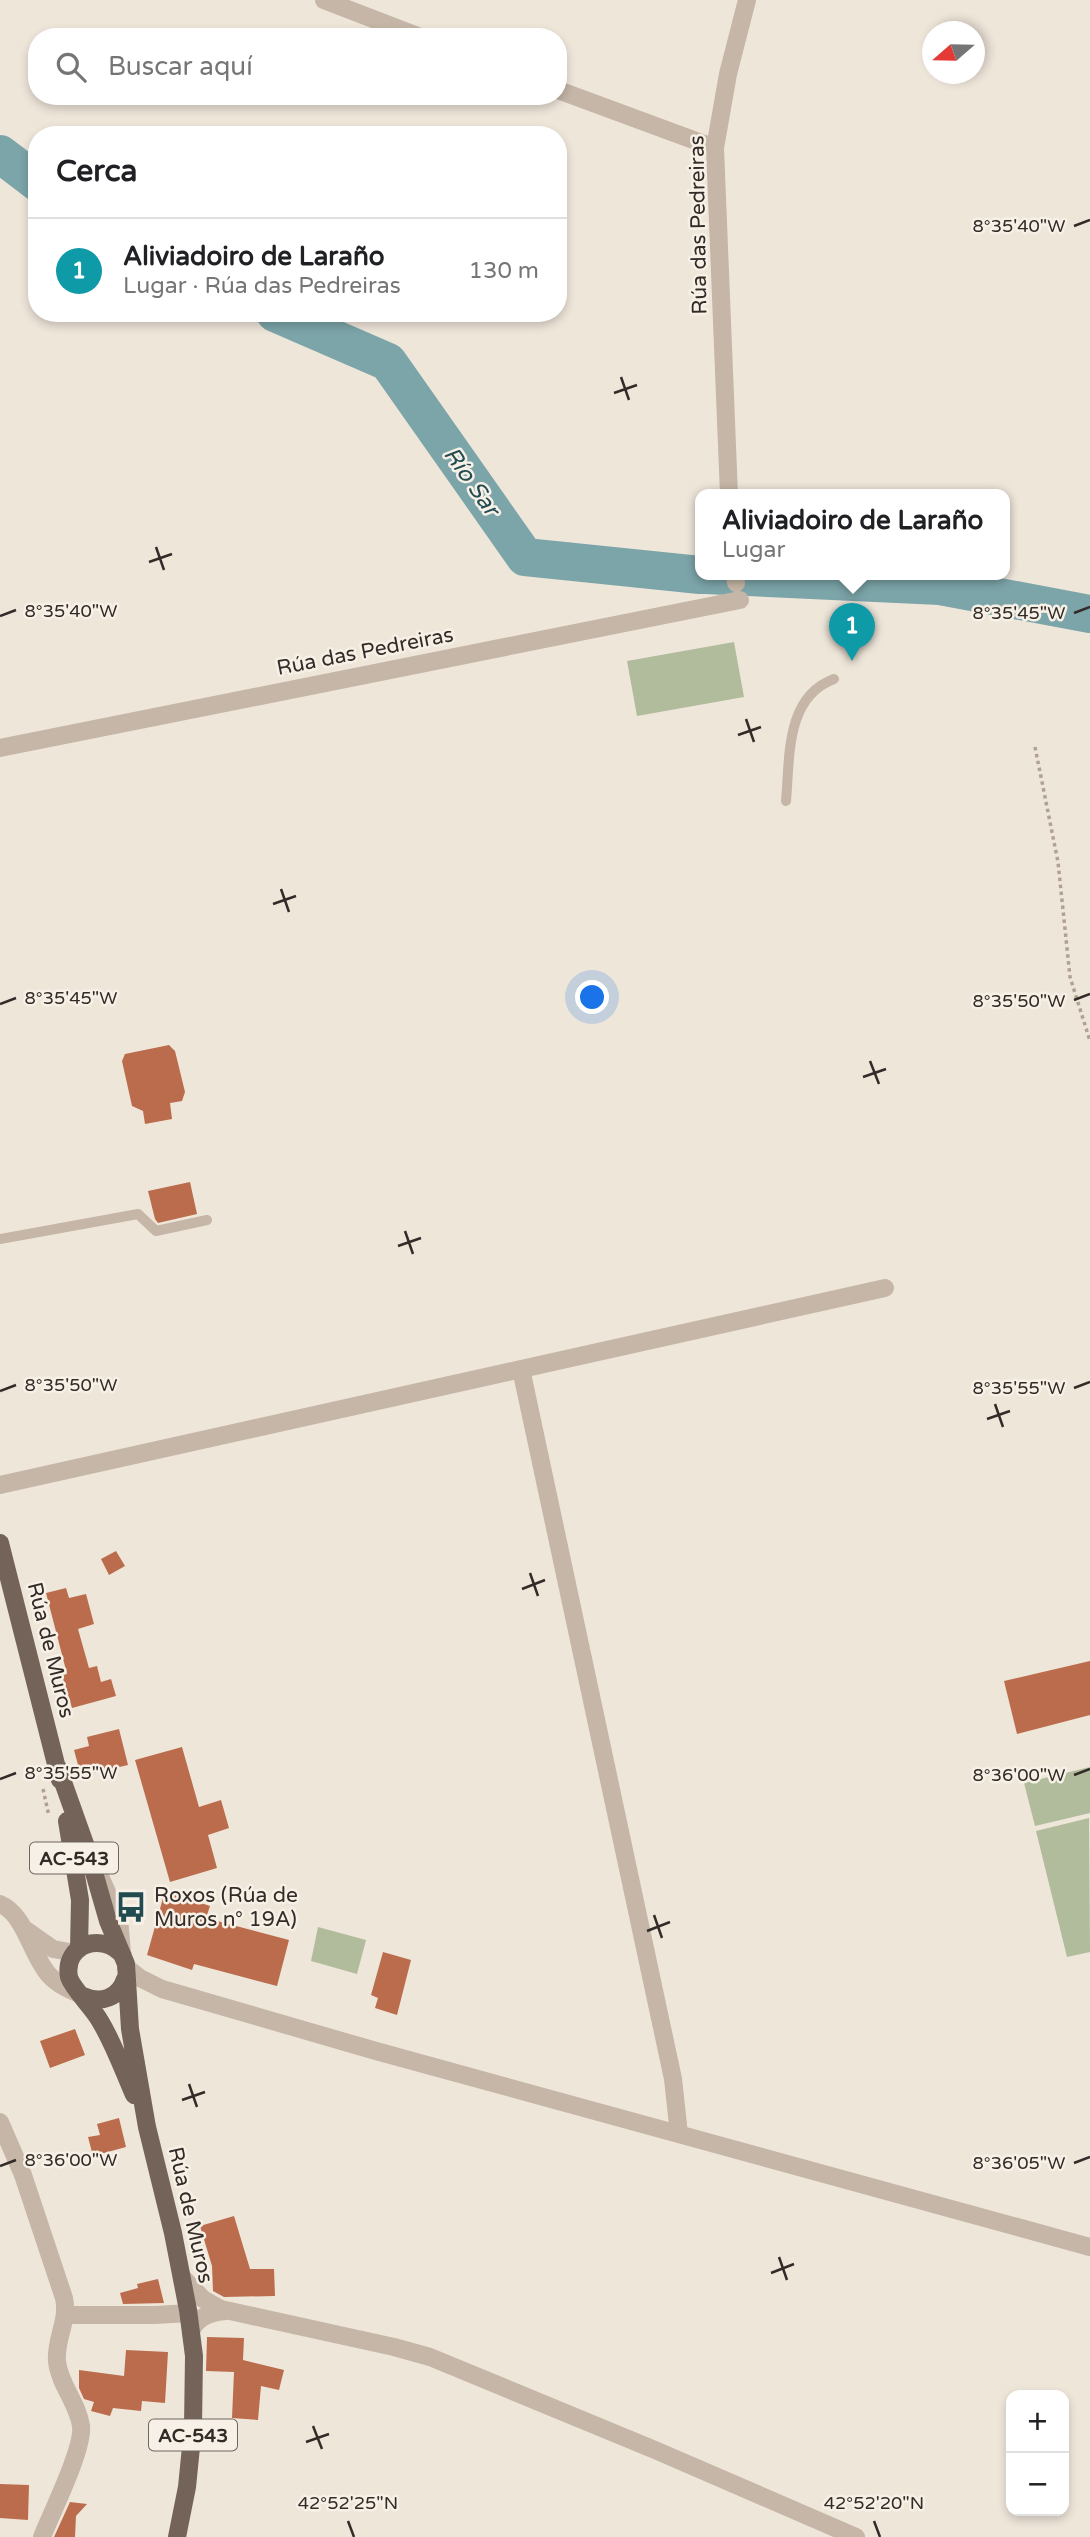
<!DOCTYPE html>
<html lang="es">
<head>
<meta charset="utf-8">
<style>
	body { margin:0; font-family:"Varela Round",sans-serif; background:#f2f2f2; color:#202124 }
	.controls { position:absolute; right:21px; bottom:21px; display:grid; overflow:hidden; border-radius:14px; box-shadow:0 4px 10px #0003 }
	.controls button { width:63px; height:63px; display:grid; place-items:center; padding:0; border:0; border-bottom:2px solid #e0e0e0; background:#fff; color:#202124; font:35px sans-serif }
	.compass { position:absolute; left:922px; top:21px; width:63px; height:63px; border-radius:50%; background:#fff; box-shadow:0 4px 10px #0003; rotate:250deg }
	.you { position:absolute; left:593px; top:998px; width:24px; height:24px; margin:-18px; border:5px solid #fff; border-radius:50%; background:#1a73e8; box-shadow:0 0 0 10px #1a73e833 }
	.badge { display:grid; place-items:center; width:46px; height:46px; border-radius:50%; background:#ea580c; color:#fff; font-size:23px; font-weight:700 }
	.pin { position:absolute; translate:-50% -58px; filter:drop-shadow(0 2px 4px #0008) }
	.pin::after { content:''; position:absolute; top:37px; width:24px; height:21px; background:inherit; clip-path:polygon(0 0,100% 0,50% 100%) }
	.popup { position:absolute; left:695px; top:489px; width:315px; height:91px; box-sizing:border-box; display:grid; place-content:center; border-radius:14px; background:#fff; filter:drop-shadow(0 2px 5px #0005); font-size:23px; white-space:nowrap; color:#757577 }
	.popup b { font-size:26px; color:#202124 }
	.popup::after { content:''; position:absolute; left:50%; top:100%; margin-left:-14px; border:14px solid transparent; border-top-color:#fff }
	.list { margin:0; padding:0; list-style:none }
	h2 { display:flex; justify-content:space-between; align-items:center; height:91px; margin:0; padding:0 28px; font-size:30px }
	h2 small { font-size:23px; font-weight:400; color:#757577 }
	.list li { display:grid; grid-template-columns:46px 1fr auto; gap:21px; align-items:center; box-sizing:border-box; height:105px; padding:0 28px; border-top:2px solid #e0e0e0 }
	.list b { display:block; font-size:26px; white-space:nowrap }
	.list p { margin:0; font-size:23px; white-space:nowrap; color:#757577 }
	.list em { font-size:23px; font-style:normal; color:#757577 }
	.icon { flex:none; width:38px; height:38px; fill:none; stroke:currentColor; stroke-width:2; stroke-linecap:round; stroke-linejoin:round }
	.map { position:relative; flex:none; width:1090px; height:2537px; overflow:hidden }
	.search { position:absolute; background:#fff; box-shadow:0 4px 10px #0003; left:28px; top:28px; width:539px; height:77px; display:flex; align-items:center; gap:18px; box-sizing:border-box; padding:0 24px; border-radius:28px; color:#757577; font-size:26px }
	.panel { position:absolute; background:#fff; box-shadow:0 4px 10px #0003; left:28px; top:126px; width:539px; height:196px; border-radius:28px }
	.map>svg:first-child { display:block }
	.green { fill:#b0bc9c }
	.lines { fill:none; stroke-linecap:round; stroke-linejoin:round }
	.river { stroke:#7ca5a9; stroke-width:38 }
	.building { fill:#ba6c4c }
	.path { stroke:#b1a192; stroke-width:3.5; stroke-dasharray:3.5 3.5; stroke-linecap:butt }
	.service { stroke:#c5b6a7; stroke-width:10 }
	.minor { stroke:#c5b6a7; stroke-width:18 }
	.primary { stroke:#736359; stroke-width:18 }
	.ticks { fill:none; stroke:#332b27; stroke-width:2.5 }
	.labels { text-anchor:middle; stroke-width:5; stroke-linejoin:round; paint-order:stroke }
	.shield { fill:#f7f0e6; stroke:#6e6660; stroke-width:2 }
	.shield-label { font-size:19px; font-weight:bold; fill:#332b27 }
	.street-label { font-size:21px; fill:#332b27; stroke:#f7f0e6 }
	.poi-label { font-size:21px; fill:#332b27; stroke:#f7f0e6; text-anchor:start }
	.water-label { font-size:23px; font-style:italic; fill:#214b50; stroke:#f7f0e6 }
	.ticks-label { font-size:18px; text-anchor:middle; fill:#332b27; stroke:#f7f0e6; stroke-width:5; stroke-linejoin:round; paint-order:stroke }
</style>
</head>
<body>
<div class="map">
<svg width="1090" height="2537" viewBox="0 0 1090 2537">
	<rect width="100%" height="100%" fill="#efe6da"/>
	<path class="green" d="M734 642 744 697 637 716 627 661Z
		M1090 1767V1813L1035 1826 1024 1783Z
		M1089 1818 1090 1952 1067 1957 1036 1831Z
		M318 1927 366 1940 357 1974 311 1961Z"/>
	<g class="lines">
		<path class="river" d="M0 154 37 182
			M275 313 388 362 525 557 700 575
			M705 575 940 586 1090 614"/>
	</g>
	<path class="building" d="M169 1045 175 1051 185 1092 182 1101 170 1103 172 1119 145 1124 143 1111 132 1106 122 1061 125 1054Z
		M190 1182 197 1214 158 1223 155 1219 148 1191Z
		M116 1551 125 1566 109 1575 101 1559Z
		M66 1588 69 1598 86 1594 94 1624 78 1629 89 1668 97 1666 101 1682 111 1679 116 1696 72 1708 62 1675 67 1674 46 1593Z
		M1090 1661V1715L1017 1734 1004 1681Z
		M119 1729 128 1765 81 1776 74 1750 89 1746 87 1737Z
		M182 1747 199 1807 221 1800 229 1828 208 1835 217 1868 170 1882 135 1760Z
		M165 1891 210 1906 206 1918 289 1940 277 1986 194 1964 192 1970 147 1955Z
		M383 1952 411 1960 397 2015 375 2008 378 1998 371 1995Z
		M75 2029 85 2055 50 2068 40 2041Z
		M119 2118 126 2147 93 2156 88 2137 100 2135 97 2124Z
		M234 2216 250 2269H274L275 2296 224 2297 213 2291 212 2266 200 2226Z
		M158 2279 164 2303 123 2304 120 2293 138 2288 137 2284Z
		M207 2337 244 2338 243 2360 284 2370 279 2390 261 2386 258 2420 232 2418 234 2372 206 2371Z
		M126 2350 168 2352 165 2403 142 2401 141 2411 113 2408 110 2416 91 2411 94 2402 84 2399 79 2388V2370L124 2376Z
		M0 2484 29 2485 28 2520 0 2518Z
		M70 2502 87 2504 76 2516 75 2537H54Z"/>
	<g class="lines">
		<path class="path" d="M1035 747 1058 862 1070 977 1090 1041
			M43 1789 49 1816"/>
		<path class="service" d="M786 801C790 758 785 697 834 679
			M0 1239 138 1214 156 1231 207 1220
			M98 1862 123 1918 126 1953"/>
		<path class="minor" d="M324 0 420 37
			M558 90 715 148
			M729 495 715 148 728 74 747 0
			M735 575 736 583
			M0 748 740 600
			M521 1369 673 2079 679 2134
			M0 1485 885 1288
			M0 1904C25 1914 31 1955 49 1975 58 1985 70 1990 82 1995
			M26 1930 53 1949 75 1953
			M126 1967 140 1978 162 1989 376 2051 1090 2247
			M0 2122 23 2175 64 2298C69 2321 55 2339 57 2361 59 2384 78 2403 81 2426 84 2448 51 2514 42 2537
			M183 2278 203 2299 221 2309 394 2347 430 2357 655 2450 856 2537
			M66 2315H155L189 2313
			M191 2331C197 2317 211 2312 226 2311"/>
		<path class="primary" d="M0 1543 60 1780
			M58 1768 89 1855 108 1921 126 1964 130 2029 147 2127 173 2233 188 2310 194 2356 193 2427 187 2487 177 2537
			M67 1821 80 1900 79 1949
			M123 1956C103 1931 63 1944 69 1977 72 1988 93 2008 100 2021 114 2044 123 2070 134 2095
			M83 1996C101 2004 119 1998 125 1979"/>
	</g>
	<path class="ticks" d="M1074 226 1090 220M621 377 629 400M614 393 637 385M156 547 164 570M149 562 172 554M1074 613 1090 607M0 616 16 610M746 719 754 742M738 735 761 727M281 889 289 912M273 904 296 896M1074 1000 1090 994M0 1004 16 998M870 1061 879 1084M863 1077 886 1069M405 1231 413 1254M398 1246 421 1238M1074 1388 1090 1382M0 1391 16 1385M995 1404 1003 1427M987 1419 1010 1411M530 1573 538 1596M522 1589 545 1580M1074 1775 1090 1769M0 1779 16 1773M654 1915 662 1938M647 1931 670 1922M189 2084 197 2107M182 2100 205 2092M1074 2163 1090 2157M0 2166 16 2160M779 2257 787 2280M771 2273 794 2264M313 2426 322 2449M306 2442 329 2434M348 2521 354 2537M874 2521 880 2537"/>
	<defs>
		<symbol id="bus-bare" viewBox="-9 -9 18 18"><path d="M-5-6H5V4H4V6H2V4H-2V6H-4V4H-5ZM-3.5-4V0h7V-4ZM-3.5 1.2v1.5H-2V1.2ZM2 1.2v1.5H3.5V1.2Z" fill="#214b50" stroke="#f7f0e6" stroke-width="2.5" paint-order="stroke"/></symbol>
	</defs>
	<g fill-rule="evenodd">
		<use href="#bus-bare" x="109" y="1885" width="44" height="44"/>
	</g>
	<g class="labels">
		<g class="shield">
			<rect x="30" y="1842.5" width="88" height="31" rx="5"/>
			<rect x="149" y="2419.5" width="88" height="31" rx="5"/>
		</g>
		<g class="shield-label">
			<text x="74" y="1865">AC-543</text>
			<text x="193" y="2442">AC-543</text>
		</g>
		<g class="street-label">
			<text transform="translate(698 225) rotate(-91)" y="7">Rúa das Pedreiras</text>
			<text transform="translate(365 651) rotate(-11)" y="7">Rúa das Pedreiras</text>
			<text transform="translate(51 1650) rotate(76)" y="7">Rúa de Muros</text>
			<text transform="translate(191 2215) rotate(77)" y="7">Rúa de Muros</text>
		</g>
		<g class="poi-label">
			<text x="154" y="1902">Roxos (Rúa de<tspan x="154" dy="24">Muros n° 19A)</tspan></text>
		</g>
		<g class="water-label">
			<text transform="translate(472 481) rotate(55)" y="8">Río Sar</text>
		</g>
	</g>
	<g class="ticks-label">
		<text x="1019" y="232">8°35'40"W</text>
		<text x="71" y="617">8°35'40"W</text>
		<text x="1019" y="619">8°35'45"W</text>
		<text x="71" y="1004">8°35'45"W</text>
		<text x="1019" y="1007">8°35'50"W</text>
		<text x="71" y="1391">8°35'50"W</text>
		<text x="1019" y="1394">8°35'55"W</text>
		<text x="71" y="1779">8°35'55"W</text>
		<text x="1019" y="1781">8°36'00"W</text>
		<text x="71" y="2166">8°36'00"W</text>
		<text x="1019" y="2169">8°36'05"W</text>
		<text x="348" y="2509">42°52'25"N</text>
		<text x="874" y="2509">42°52'20"N</text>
	</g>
</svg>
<div class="controls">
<button>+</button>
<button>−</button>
</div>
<svg class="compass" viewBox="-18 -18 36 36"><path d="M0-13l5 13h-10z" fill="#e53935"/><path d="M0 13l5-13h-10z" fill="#757577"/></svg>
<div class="you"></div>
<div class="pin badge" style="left:852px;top:661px;background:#0f9aa8">1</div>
<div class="popup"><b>Aliviadoiro de Laraño</b>Lugar</div>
<div class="search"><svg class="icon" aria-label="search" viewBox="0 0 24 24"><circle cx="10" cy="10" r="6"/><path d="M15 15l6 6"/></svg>Buscar aquí</div>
<section class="panel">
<h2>Cerca<small></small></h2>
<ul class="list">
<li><span class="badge" style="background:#0f9aa8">1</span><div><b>Aliviadoiro de Laraño</b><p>Lugar · Rúa das Pedreiras</p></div><em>130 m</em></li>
</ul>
</section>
</div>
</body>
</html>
